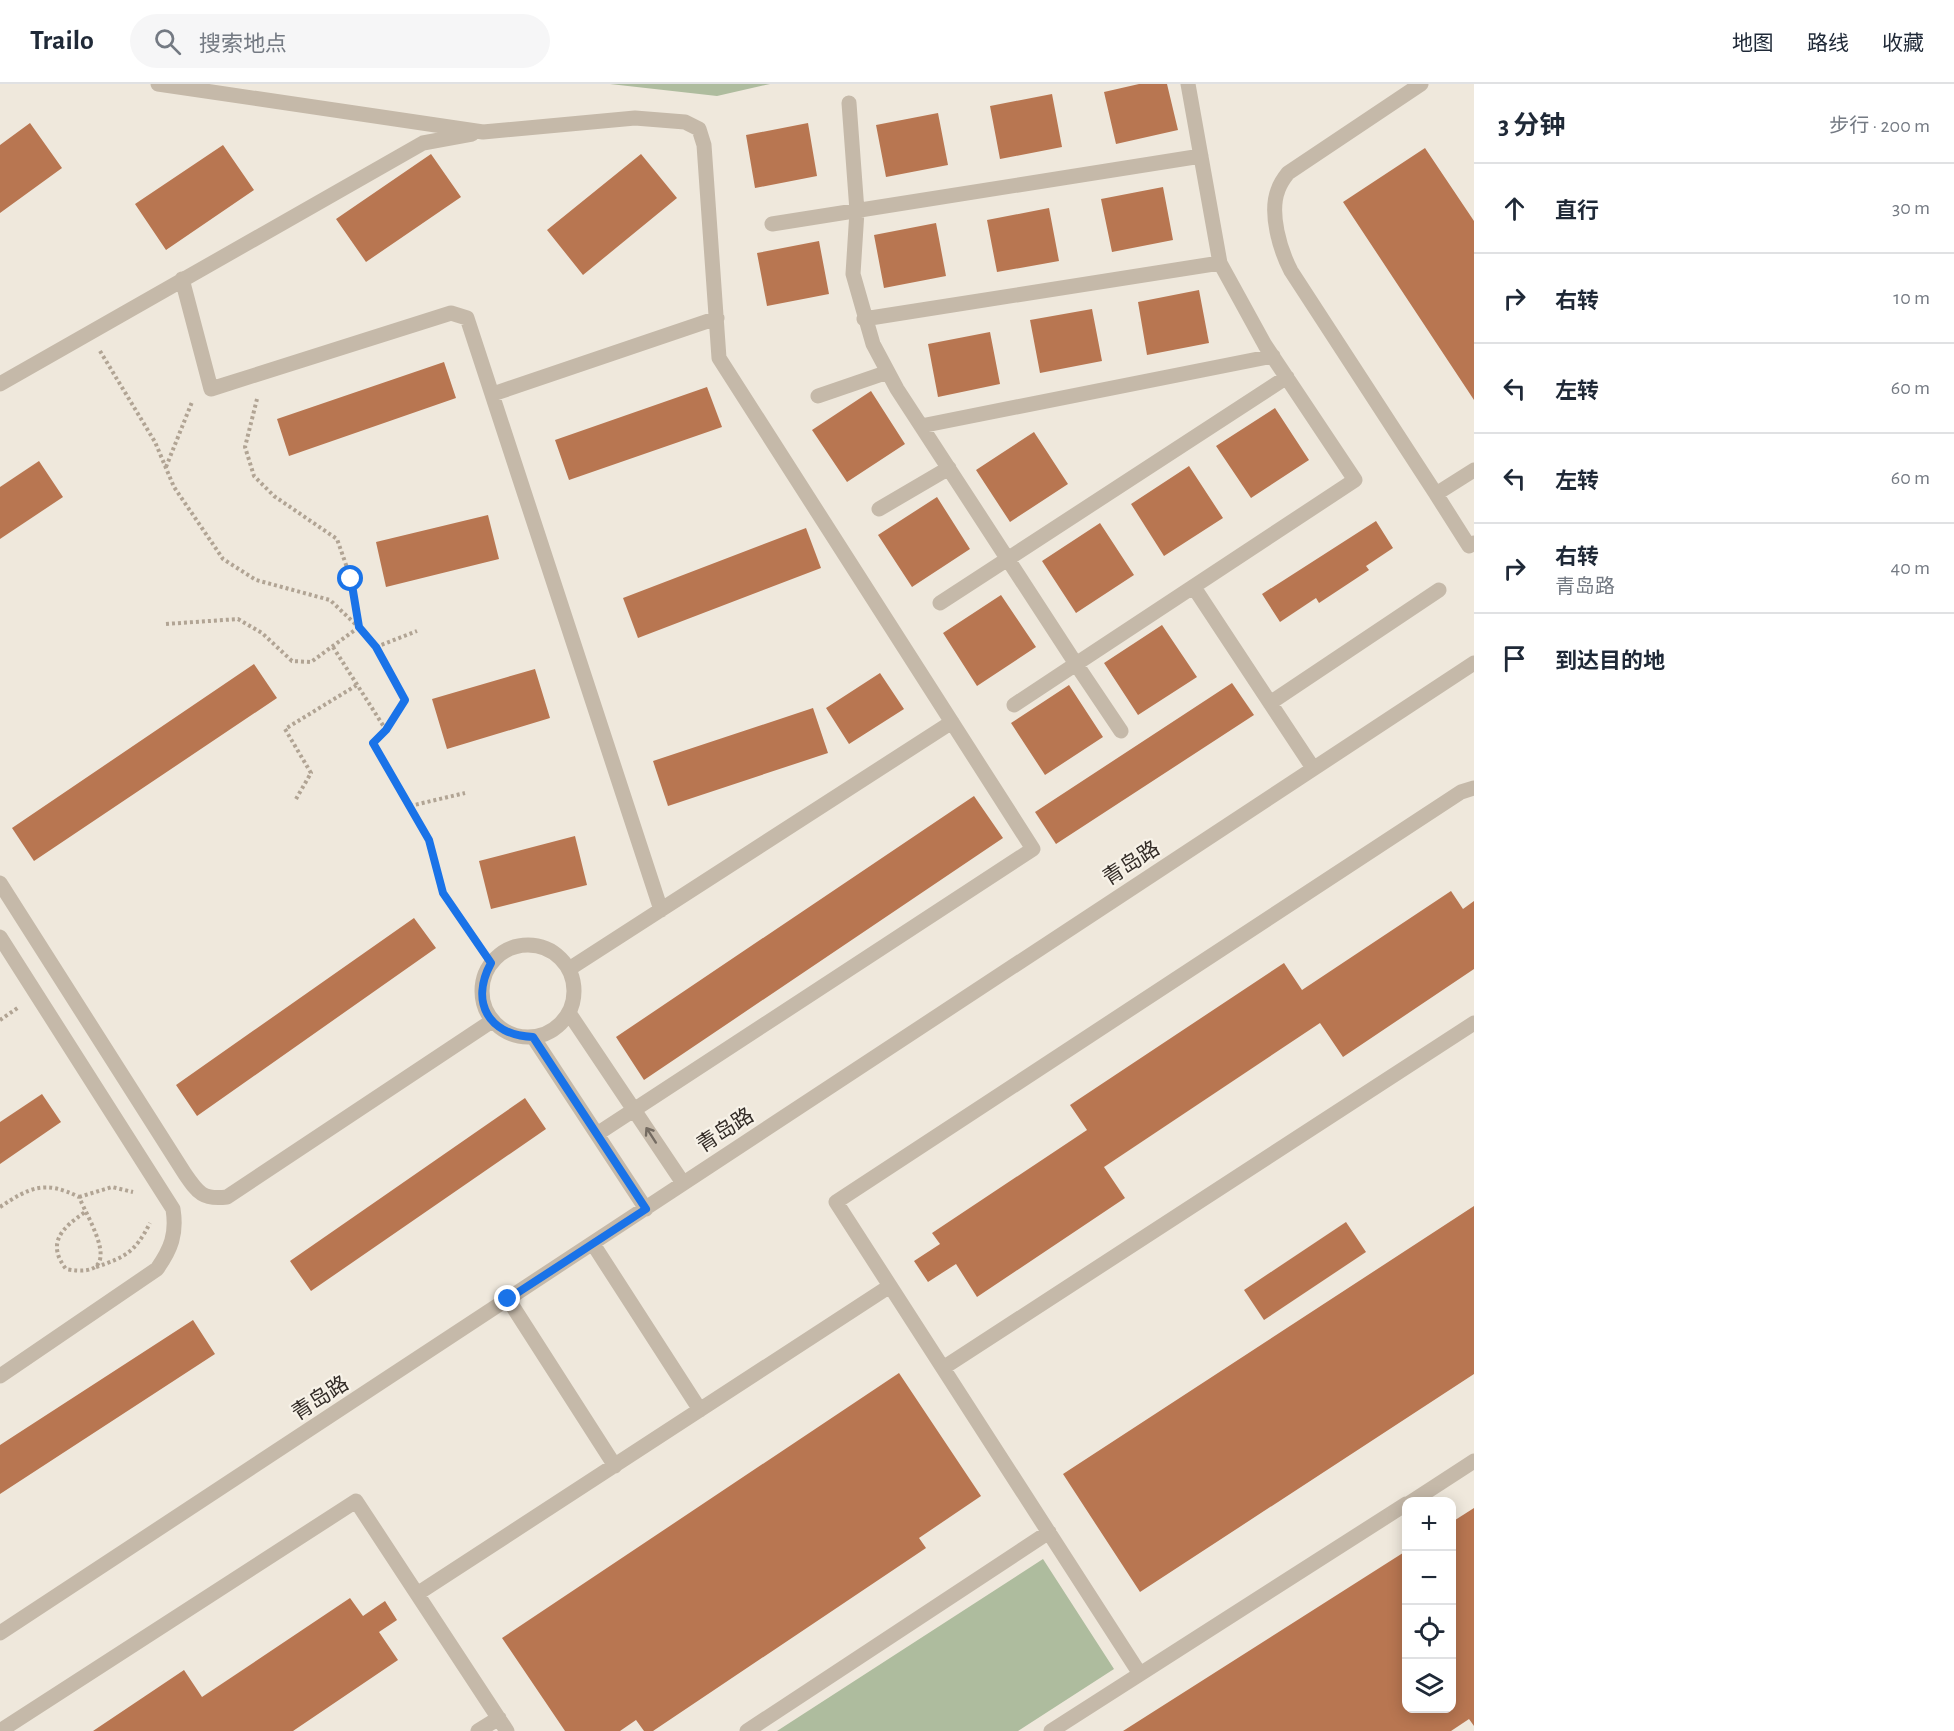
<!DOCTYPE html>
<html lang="zh">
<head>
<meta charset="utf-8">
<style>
	body { margin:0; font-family:"Alegreya Sans","Noto Sans SC",sans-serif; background:#f6f6f7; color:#1f2937 }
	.controls { position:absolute; right:18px; bottom:18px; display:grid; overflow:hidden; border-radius:12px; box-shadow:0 3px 15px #0003 }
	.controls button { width:54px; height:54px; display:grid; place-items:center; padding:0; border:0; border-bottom:2px solid #e0e1e3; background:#fff; color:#1f2937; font:30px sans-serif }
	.stop { position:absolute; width:18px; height:18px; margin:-14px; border:4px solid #1a73e8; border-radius:50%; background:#fff }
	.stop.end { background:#1a73e8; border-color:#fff; box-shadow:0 2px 6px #0008 }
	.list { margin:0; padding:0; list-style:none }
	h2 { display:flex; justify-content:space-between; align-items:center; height:78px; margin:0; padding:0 24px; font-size:26px }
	h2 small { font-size:20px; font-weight:400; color:#747a83 }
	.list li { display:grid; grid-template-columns:39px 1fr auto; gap:18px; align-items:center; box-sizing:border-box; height:90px; padding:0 24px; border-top:2px solid #e0e1e3 }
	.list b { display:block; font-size:22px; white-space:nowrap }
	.list p { margin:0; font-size:20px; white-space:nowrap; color:#747a83 }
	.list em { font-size:20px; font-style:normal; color:#747a83 }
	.icon { flex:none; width:33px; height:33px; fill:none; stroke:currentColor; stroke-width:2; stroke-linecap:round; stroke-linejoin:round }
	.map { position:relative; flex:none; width:1474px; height:1647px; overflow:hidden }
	header { display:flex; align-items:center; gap:36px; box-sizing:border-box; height:84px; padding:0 30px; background:#fff; border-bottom:2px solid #e0e1e3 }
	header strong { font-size:28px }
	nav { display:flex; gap:33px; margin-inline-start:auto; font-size:21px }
	.search { width:420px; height:54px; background:#f6f6f7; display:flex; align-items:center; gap:15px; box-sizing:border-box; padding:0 21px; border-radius:33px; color:#747a83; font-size:22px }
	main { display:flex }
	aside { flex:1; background:#fff }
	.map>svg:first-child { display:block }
	.green { fill:#aebc9e }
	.building { fill:#b87651 }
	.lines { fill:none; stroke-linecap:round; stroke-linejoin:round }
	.path { stroke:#b1a494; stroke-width:4; stroke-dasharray:3 3; stroke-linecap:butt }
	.minor { stroke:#c5b9a9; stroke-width:15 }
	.oneway { stroke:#756c62 }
	.route { stroke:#1a73e8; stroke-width:8 }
	.labels { text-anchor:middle; stroke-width:4.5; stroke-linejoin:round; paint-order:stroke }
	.street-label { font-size:21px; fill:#342d28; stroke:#f7f2e8 }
</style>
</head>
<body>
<header>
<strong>Trailo</strong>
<div class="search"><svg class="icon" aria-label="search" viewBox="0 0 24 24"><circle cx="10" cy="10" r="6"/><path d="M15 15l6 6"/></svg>搜索地点</div>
<nav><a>地图</a><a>路线</a><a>收藏</a></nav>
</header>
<main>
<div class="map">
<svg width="1474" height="1647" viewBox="0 0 1474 1647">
	<rect width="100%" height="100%" fill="#efe8dc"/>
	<path class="green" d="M610 0H770L717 12Z
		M1043 1475 1114 1585 1018 1647H777Z"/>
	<path class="building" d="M1139 0H1167L1178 46 1116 60 1104 8Z
		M1052 10 1062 63 1000 75 990 22Z
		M938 29 948 81 886 93 876 41Z
		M30 39 62 84 0 129V61Z
		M808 39 817 92 755 104 746 51Z
		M223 61 254 106 166 166 135 120Z
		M1425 64 1474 137V316L1343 118Z
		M431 70 461 113 366 178 336 135Z
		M641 70 677 114 583 191 547 146Z
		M1163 103 1173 156 1112 168 1101 115Z
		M1049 124 1059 177 997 188 987 136Z
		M936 139 946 192 884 204 874 151Z
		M819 157 829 210 767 222 757 169Z
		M1199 206 1209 259 1147 271 1138 218Z
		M1092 225 1102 277 1040 289 1030 236Z
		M990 248 1000 300 938 313 928 260Z
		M444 278 456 314 289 372 277 335Z
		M707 303 722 343 569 396 555 356Z
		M871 307 905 360 847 398 812 346Z
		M1275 324 1309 376 1251 414 1216 362Z
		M1034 348 1068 400 1010 438 976 386Z
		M39 377 63 413 0 455V403Z
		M1189 382 1223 434 1164 472 1131 420Z
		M937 413 970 465 912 503 878 451Z
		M488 431 499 475 386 503 376 458Z
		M1376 437 1393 464 1366 482 1369 486 1319 519 1316 514 1280 538 1262 510Z
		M1100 439 1134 491 1076 529 1042 477Z
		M806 444 821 484 638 554 623 514Z
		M1001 511 1036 563 977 602 943 549Z
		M1162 541 1197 593 1138 631 1104 579Z
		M254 580 277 614 34 777 12 744Z
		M535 585 550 634 447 665 432 615Z
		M880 589 904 625 849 660 826 624Z
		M1232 599 1254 631 1056 760 1035 728Z
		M1069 601 1103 653 1045 691 1011 639Z
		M813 624 828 669 668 722 653 677Z
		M974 712 1003 754 644 996 616 953Z
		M575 752 587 801 491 825 479 777Z
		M1451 807 1463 825 1474 817V885L1343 973 1320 939 1104 1083 1125 1114 977 1213 956 1180 928 1198 914 1177 940 1160 932 1149 1087 1046 1070 1021 1284 879 1302 906Z
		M414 834 436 864 197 1032 176 1001Z
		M42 1010 61 1038 0 1080V1038Z
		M525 1014 546 1045 311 1207 290 1177Z
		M1474 1122V1290L1140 1508 1063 1390Z
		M1346 1138 1366 1168 1264 1236 1244 1206Z
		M193 1236 215 1270 0 1410V1361Z
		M899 1289 981 1412 919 1454 926 1464 653 1647H644L636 1636 620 1647H565L502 1554Z
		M1474 1424V1642L1469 1635 1451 1647H1123L1406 1467V1624H1452V1438Z
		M350 1514 363 1532 385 1517 397 1536 379 1548 398 1576 293 1647H93L184 1586 202 1613Z"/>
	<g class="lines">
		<path class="path" d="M100 267 155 358 174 403 223 475 256 496 330 516 371 555 405 616 386 646 373 659 429 756 443 809 491 879
			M166 383 192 318
			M166 540 238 535 262 549 292 577 311 578 359 543 351 495 337 455 274 412 254 392 245 363 257 315
			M333 563 386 646
			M376 563 417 547
			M296 715 311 689 285 645 357 601
			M410 722 465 709
			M0 936 19 923
			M79 1113 112 1103 133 1108
			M0 1123C30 1103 45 1096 79 1113 90 1139 128 1197 66 1185 46 1159 62 1144 85 1128
			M96 1183C126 1173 135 1168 150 1139"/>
		<path class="minor" d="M158 0 483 48 635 34 685 38 699 45 704 61 719 274 1033 765 597 1050
			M1421 0 1288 89C1284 94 1280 100 1278 106 1269 129 1280 166 1291 187L1436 410 1474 386
			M849 19 857 127 853 190 873 260 897 305 1076 580 1355 396 1265 261 1220 179 1188 0
			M772 140 1201 72
			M182 195 211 305 451 229 467 234 661 826
			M864 235 1220 179
			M0 300 423 59 472 50
			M493 310 717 234
			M818 312 888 288
			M921 342 1273 272
			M1436 410 1469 462 1474 459
			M879 425 949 384
			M1195 505 1313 684
			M940 519 1287 293
			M1270 619 1439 506
			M1014 621 1076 580 1121 647
			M0 799 185 1090C198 1109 203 1116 227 1113L492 937
			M0 853 173 1125C177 1150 171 1165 157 1185L0 1292
			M482 907a46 46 0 1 1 92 0a46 46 0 1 1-92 0Z
			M569 885 952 638
			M569 929 683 1099
			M533 953 646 1125
			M593 1160 700 1326
			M508 1215 615 1382
			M943 1284 1474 939
			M1411 1418 1474 1377
			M417 1510 890 1202
			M0 1549 1474 579
			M1140 1590 836 1118 1461 708 1474 704
			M0 1647 356 1417 507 1647
			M478 1647 499 1634
			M747 1647 1049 1448
			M1051 1647 1406 1420"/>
	</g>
	<defs><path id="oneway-shaft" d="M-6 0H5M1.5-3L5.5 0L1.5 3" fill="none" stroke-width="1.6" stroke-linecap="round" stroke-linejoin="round" transform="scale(1.5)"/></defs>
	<use class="oneway" href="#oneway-shaft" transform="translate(651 1051) rotate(-123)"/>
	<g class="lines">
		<path class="route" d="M351 495 359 543 376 563 405 616 386 646 373 659 429 756 443 809 491 879C470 918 488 951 533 953L646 1125 508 1215"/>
	</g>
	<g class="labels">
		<g class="street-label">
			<text transform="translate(1131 779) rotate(-33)" y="7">青岛路</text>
			<text transform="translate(725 1046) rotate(-33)" y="7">青岛路</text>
			<text transform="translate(320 1314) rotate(-33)" y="7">青岛路</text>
		</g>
	</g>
</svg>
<div class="controls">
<button>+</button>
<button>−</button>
<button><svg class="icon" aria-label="locate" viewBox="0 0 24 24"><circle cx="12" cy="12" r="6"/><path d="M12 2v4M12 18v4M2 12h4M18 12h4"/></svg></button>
<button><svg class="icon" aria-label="layers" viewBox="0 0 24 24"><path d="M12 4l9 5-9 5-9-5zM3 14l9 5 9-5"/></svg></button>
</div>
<div class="stop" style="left:351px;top:495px"></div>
<div class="stop end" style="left:508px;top:1215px"></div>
</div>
<aside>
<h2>3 分钟<small>步行 · 200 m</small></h2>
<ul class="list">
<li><svg class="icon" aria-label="ahead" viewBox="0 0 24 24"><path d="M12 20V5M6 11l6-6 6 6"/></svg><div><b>直行</b></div><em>30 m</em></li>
<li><svg class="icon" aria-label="right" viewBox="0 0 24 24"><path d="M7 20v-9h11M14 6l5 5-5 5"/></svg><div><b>右转</b></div><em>10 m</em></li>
<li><svg class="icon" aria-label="left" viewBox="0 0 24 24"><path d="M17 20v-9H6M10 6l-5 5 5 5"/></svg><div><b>左转</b></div><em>60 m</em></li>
<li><svg class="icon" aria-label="left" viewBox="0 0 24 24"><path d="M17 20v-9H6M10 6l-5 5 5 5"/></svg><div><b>左转</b></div><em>60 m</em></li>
<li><svg class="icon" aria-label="right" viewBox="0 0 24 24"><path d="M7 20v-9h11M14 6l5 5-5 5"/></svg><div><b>右转</b><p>青岛路</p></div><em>40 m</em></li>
<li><svg class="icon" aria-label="arrive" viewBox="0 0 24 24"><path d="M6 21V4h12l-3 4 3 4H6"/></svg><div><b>到达目的地</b></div></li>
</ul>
</aside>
</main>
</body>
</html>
